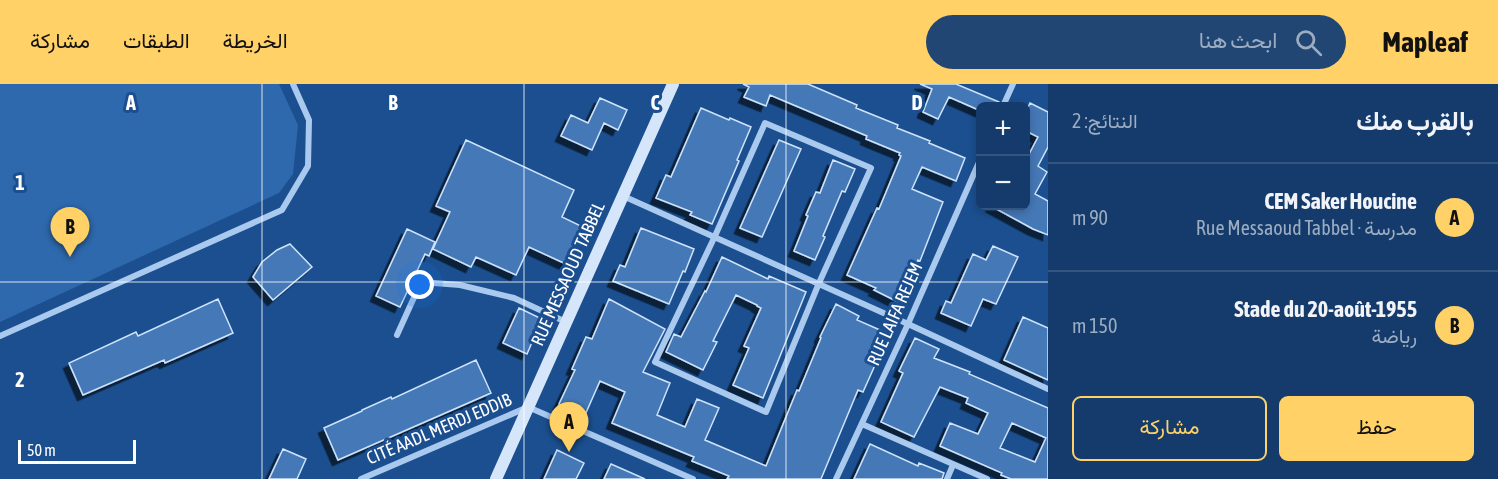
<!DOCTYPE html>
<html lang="ar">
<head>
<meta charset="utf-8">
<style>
	body { margin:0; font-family:"Asap Condensed",Vazirmatn,sans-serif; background:#214673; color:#f1f3f6; direction:rtl }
	.controls { position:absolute; right:18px; top:18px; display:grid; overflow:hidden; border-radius:9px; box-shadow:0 3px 9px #0003 }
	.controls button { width:54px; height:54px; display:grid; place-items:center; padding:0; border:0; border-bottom:2px solid #33557e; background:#143b6b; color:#f1f3f6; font:30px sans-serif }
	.scale { position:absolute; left:18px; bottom:15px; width:118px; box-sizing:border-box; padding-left:6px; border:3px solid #fff; border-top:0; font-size:16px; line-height:21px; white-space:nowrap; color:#fff; -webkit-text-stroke:4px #1b4f8f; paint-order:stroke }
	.you { position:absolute; left:420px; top:201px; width:21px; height:21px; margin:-15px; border:4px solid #fff; border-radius:50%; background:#1a73e8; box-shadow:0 0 0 9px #1a73e833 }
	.badge { display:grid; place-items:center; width:39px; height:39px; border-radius:50%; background:#ffd166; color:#111; font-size:20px; font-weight:700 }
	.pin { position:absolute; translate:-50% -50px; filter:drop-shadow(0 2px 3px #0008) }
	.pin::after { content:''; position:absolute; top:32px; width:21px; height:18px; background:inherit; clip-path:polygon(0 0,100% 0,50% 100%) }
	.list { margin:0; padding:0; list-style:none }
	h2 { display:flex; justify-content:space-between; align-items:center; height:78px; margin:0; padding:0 24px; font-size:26px }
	h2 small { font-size:20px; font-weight:400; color:#9dadc1 }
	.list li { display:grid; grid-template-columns:39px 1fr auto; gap:18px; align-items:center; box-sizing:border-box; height:108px; padding:0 24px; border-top:2px solid #33557e }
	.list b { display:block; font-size:22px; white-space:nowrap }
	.list p { margin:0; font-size:20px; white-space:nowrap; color:#9dadc1 }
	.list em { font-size:20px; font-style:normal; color:#9dadc1 }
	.actions { display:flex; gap:12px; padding:18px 24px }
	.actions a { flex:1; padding:14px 0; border:2px solid #ffd166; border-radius:9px; text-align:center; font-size:21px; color:#ffd166 }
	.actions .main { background:#ffd166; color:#111 }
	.icon { flex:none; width:33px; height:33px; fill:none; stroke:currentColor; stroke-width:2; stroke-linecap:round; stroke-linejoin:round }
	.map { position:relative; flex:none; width:1048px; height:395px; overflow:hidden; direction:ltr }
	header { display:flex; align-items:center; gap:36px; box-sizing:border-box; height:84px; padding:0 30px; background:#ffd166; color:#111 }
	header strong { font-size:28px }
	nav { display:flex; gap:33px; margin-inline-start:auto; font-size:21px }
	.search { width:420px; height:54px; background:#214673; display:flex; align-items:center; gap:15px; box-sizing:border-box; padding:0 21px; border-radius:33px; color:#9dadc1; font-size:22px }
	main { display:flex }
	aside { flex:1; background:#143b6b }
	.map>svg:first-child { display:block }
	.green { fill:#2e69ad }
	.building { fill:#4478b7; stroke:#cfe3fa; stroke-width:1.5; fill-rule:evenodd; filter:url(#shadow) }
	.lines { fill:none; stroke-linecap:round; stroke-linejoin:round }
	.street { stroke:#a9c9ee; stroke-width:6 }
	.secondary { stroke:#d6e6fa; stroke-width:12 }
	.grid { fill:none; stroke:#fff; stroke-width:1.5; stroke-opacity:0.55 }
	.labels { text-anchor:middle; stroke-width:6; stroke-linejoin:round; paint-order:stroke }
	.street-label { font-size:18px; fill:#fff; stroke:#1b4f8f }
	.grid-label { font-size:20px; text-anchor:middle; font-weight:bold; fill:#fff; stroke:#1b4f8f; stroke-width:6; stroke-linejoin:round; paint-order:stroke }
</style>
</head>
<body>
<header>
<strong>Mapleaf</strong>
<div class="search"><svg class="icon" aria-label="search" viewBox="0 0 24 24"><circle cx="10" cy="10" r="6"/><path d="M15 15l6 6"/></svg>ابحث هنا</div>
<nav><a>الخريطة</a><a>الطبقات</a><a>مشاركة</a></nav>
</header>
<main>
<aside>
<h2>بالقرب منك<small>النتائج: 2</small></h2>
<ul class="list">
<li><span class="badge">A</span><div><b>CEM Saker Houcine</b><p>مدرسة · Rue Messaoud Tabbel</p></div><em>90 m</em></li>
<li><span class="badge">B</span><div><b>Stade du 20-août-1955</b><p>رياضة</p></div><em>150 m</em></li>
</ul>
<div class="actions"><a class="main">حفظ</a><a>مشاركة</a></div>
</aside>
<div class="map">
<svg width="1048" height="395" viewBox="0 0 1048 395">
	<defs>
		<filter id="shadow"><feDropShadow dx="-5.5" dy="5.5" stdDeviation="0" flood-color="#0009"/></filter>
	</defs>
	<rect width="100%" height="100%" fill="#1b4f8f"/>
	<path class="green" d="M0 0H279L298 41 293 90 279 109 0 238Z"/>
	<path class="building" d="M743 0H808L857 21 856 24 898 41 897 44 930 57 929 59 965 74 956 97 922 83 912 105 943 118 920 177 918 176 898 218 874 206 876 204 847 191 877 124 879 125 901 72 899 71 900 69 866 55 867 52 770 11 766 22 744 13 749 3Z
		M920 0H956L999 18 998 22H981V27L949 13 938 35 923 28 932 5Z
		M600 14 627 26 618 46 604 39 592 66 561 52 571 31 588 39Z
		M1030 19 1048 28V63L1038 82 1047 88 1035 110 1048 117V151L1033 145 991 122H1026V76L1038 53 1026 47V28Z
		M701 24 729 36 730 34 751 43 737 76 739 77 712 140 690 131 692 128 656 114 666 91 671 93Z
		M466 56 574 106 562 133 585 144 568 181 529 163 516 191 476 173 471 183 433 165 450 128 436 122Z
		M779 56 801 65 762 153 740 144Z
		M833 76 855 85 845 108 842 107 823 152 825 153 815 176 794 167 808 132 806 131 816 108 820 109Z
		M641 144 694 165 685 188 683 187 669 220 613 197 620 181 625 183Z
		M407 145 435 158 429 172 425 170 400 223 376 212Z
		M290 160 312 183 273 216 253 193 262 178 277 166Z
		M993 162 1018 173 996 220 983 215 971 242 941 229 946 217 951 219 973 170 986 176Z
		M722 173 768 195 769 192 806 208 763 314 733 301 749 264 744 262 761 224 757 222V221L736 211 713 257 717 258 703 286 666 268 674 250 681 253 705 207 706 208Z
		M218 215 233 249 165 279 164 276 83 311 69 279 136 248 138 252Z
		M609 215 665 245 643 288 670 299 657 331 685 343 697 315 719 324 705 356 766 382 797 306 799 307 821 254 820 253 836 220 859 232 857 236 889 250 863 308 858 306 821 395H727L729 392 692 377 694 373 612 339 625 308 600 297 585 331 559 320 575 286 572 285 586 253 592 255Z
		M519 224 542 235 527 270 503 259Z
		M1023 233 1048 244V296L1004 276Z
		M915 254 939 265 934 274 970 288 969 290 1048 324V395H1011L1001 391 1002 389 940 362 950 339 978 350 988 329 966 319 968 314 940 303 914 353 881 338 903 289 899 287ZM1012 339 1046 354 1035 378 1000 364Z
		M476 276 491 309 338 376 324 344 362 327V326L391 313 392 315Z
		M870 360 918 382 919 379 944 389 942 395H854Z
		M283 365 306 375 297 395H269Z
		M557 366 584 379 576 395H544Z
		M611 380 645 395H604Z"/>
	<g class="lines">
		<path class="street" d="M1003 22 1013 0
			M765 39 871 84 819 199 766 328 655 278 715 152Z
			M623 112 908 240 1048 305
			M397 251 421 198 460 201 514 214 566 238
			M0 252 282 126 308 82 309 36 293 0
			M862 340 987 395
			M361 395 528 323 693 395
			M836 395 908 240 980 76
			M947 395 953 381"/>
		<path class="secondary" d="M496 395 673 0"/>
	</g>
	<path class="grid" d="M262 0V395M524 0V395M786 0V395M0 198H1048"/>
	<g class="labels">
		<g class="street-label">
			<text transform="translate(568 190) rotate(-66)" y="6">RUE MESSAOUD TABBEL</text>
			<text transform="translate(895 230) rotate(-66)" y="6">RUE LAIFA REJEM</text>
			<text transform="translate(439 345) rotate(-23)" y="6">CITÉ AADL MERDJ EDDIB</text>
		</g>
	</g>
	<g class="grid-label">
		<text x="131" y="26">A</text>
		<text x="393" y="26">B</text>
		<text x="655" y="26">C</text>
		<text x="917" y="26">D</text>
		<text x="20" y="106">1</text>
		<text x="20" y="303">2</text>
	</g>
</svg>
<div class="controls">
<button>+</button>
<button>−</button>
</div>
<div class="scale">50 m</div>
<div class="you"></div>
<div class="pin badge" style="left:569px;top:368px">A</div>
<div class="pin badge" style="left:70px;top:173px">B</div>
</div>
</main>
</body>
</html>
